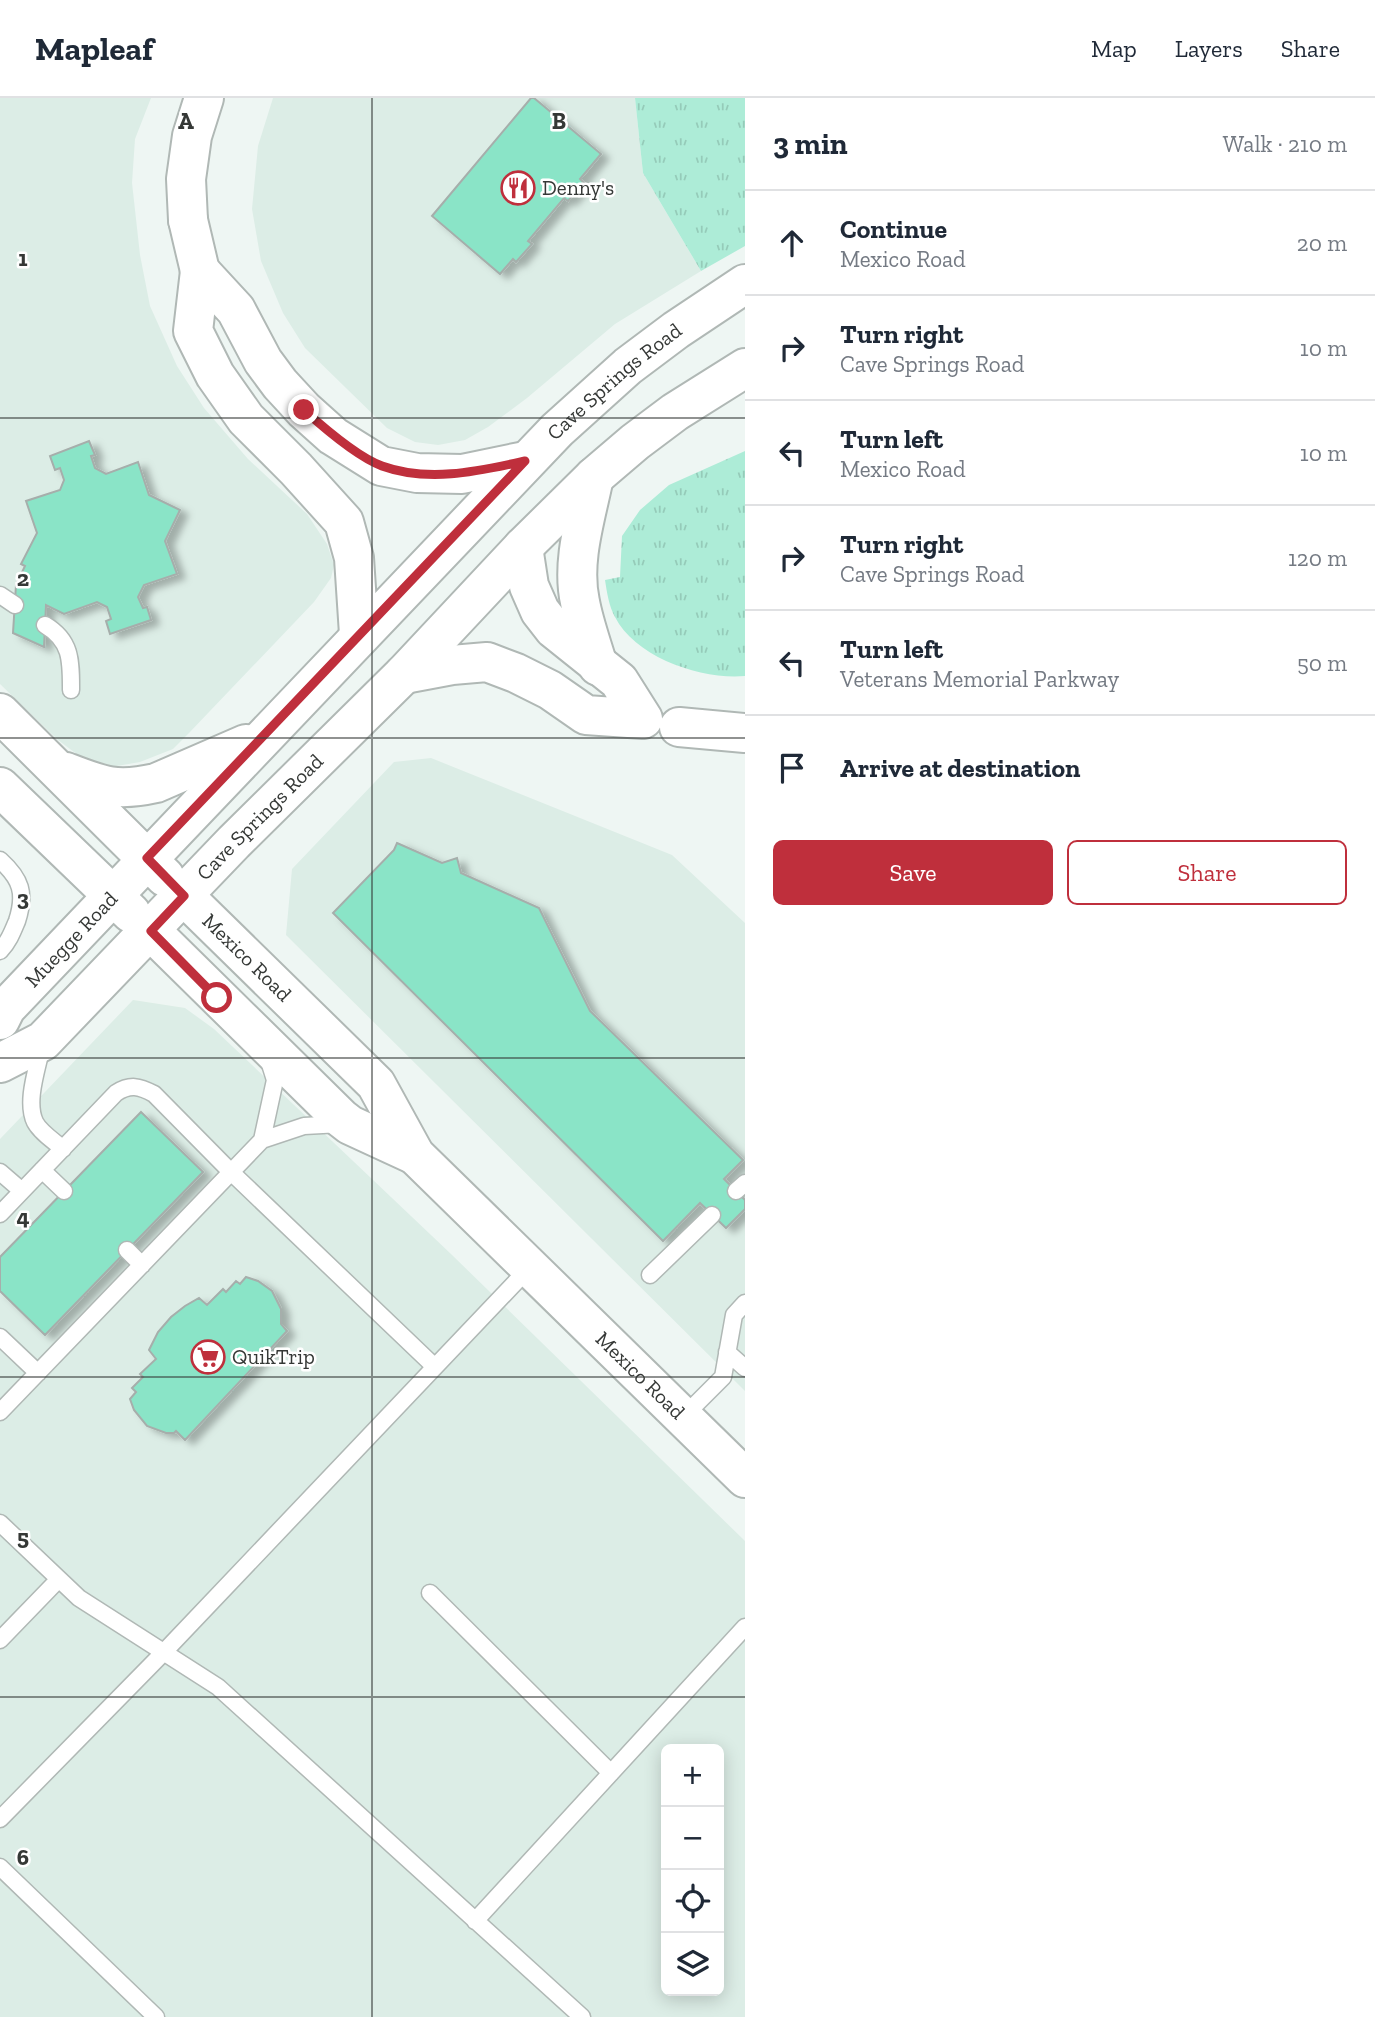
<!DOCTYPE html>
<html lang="en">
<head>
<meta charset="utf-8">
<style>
	body { margin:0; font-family:"Zilla Slab",serif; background:#f6f6f7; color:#1f2937 }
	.controls { position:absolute; right:21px; bottom:21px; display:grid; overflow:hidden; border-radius:10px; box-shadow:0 4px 18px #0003 }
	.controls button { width:63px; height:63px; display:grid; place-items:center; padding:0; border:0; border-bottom:2px solid #e0e1e3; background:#fff; color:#1f2937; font:35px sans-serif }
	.stop { position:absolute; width:21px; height:21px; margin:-16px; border:5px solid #bf2f3c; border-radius:50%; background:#fff }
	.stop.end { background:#bf2f3c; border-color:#fff; box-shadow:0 2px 7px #0008 }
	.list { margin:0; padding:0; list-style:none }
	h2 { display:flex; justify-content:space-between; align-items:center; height:91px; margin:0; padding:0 28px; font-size:30px }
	h2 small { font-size:23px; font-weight:400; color:#747a83 }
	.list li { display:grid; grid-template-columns:46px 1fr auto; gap:21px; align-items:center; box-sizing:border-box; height:105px; padding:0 28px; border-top:2px solid #e0e1e3 }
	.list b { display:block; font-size:26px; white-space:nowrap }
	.list p { margin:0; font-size:23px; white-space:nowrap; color:#747a83 }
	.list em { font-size:23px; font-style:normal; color:#747a83 }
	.actions { display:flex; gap:14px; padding:21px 28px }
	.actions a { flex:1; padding:16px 0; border:2px solid #bf2f3c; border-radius:10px; text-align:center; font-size:24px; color:#bf2f3c }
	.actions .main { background:#bf2f3c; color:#fff }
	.icon { flex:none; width:38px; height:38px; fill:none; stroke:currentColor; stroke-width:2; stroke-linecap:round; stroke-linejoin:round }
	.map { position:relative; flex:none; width:745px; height:1919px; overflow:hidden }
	header { display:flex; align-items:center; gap:42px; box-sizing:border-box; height:98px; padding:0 35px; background:#fff; border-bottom:2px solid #e0e1e3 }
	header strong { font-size:33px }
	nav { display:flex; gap:38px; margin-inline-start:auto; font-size:24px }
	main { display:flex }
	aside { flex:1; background:#fff }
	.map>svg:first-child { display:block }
	.built { fill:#dcede6; fill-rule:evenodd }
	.grass { fill:url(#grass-tufts) }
	.building { fill:#8ae4c7; stroke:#a6aeab; stroke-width:2; filter:url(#shadow) }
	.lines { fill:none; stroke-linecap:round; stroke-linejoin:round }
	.service-casing { stroke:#b0b8b5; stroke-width:19 }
	.tertiary-casing { stroke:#b0b8b5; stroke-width:42 }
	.secondary-casing { stroke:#b0b8b5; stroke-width:42 }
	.primary-casing { stroke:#b0b8b5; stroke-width:42 }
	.service { stroke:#fff; stroke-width:16 }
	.tertiary { stroke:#fff; stroke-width:38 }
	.secondary { stroke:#fff; stroke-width:38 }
	.primary { stroke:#fff; stroke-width:38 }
	.route { stroke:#bf2f3c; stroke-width:9 }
	.grid { fill:none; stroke:#353836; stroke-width:2; stroke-opacity:0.55 }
	.labels { text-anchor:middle; stroke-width:5; stroke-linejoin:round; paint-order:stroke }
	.poi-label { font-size:21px; fill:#353836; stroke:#fff; text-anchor:start }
	.street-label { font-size:21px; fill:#353836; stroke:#fff }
	.grid-label { font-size:23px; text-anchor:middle; font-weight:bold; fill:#353836; stroke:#fff; stroke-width:5; stroke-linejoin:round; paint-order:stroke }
</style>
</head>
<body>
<header>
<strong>Mapleaf</strong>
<nav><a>Map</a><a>Layers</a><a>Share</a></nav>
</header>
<main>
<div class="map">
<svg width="745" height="1919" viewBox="0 0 745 1919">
	<defs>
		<pattern id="grass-tufts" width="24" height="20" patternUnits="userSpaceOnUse" patternTransform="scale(1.75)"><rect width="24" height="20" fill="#adecd7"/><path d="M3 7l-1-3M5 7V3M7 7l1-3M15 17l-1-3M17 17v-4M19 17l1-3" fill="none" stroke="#95cbb9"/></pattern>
		<filter id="shadow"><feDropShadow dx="8" dy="4.5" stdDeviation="3.5" flood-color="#0004"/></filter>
	</defs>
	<rect width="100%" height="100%" fill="#eef6f3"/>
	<path class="built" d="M0 0H151L135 41 132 85 140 157 150 208 177 268 204 310 248 361 307 416 327 446 334 467 331 480 314 504 189 635 173 651 140 664 111 669 82 660 58 642 0 586Z
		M273 0H635L643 75 701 173 615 226 527 300 488 329 465 342 438 347 415 344 387 330 305 250 283 215 261 163 252 111 258 48Z
		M431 660 672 757 745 825V1293L286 837 292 771 394 664Z
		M133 902 185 910 214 931 451 1156 745 1443V1919H0V1041ZM666 1651H719V1893H666Z"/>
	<path class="grass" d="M635 0H745V148L701 173 643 75Z
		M745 353V578C702 582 636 560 615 519 609 508 607 495 605 482L620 479 622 438 640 412 669 387Z"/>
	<path class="building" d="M531 0H534L601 56 580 81 584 85 568 103 564 100 528 143 532 146 516 164 513 161 500 176 432 118Z
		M89 343 95 357 91 358 95 370 106 376 138 364 149 397 180 412 165 443 177 476 144 487 138 499 143 510 147 509 151 522 110 536 106 523 111 521 107 509 97 504 64 516 46 507 44 549 13 535 16 487 25 468 21 466 37 435 26 403 60 392 64 382 60 370 55 372 50 358Z
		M397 745 442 765 457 760 461 775 539 810 590 913 743 1062 724 1081 745 1102V1111L726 1130 700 1105 663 1143 333 815 394 752Z
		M141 1014 203 1074 45 1237 0 1193V1159Z
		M246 1179 258 1183 272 1193 281 1211V1226L287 1233 185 1342 176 1333 174 1335H166L147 1328 134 1312 130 1301 136 1294 132 1290 143 1279 140 1276 156 1261 149 1252 158 1234 171 1219 185 1208 199 1200 207 1207 223 1191 226 1194 236 1183 240 1186Z"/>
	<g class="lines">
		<defs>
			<path id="service" d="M0 497 15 507
				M45 527C72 543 71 564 71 592
				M0 762C21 781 26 795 17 823 12 835 9 843 0 853
				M42 947C38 969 25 1003 35 1024 40 1034 54 1043 63 1051
				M262 1042 275 982 269 963
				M42 1072 64 1093
				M0 1074 22 1093
				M736 1093 745 1085
				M0 1116 116 995C130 986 139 988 154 996L231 1074 435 1269
				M127 1152 142 1167
				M650 1177 712 1117
				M0 1239 38 1275
				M727 1254 745 1270
				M0 1314 262 1042 304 1028 341 1026
				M682 1320 723 1279 734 1217 745 1205
				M0 1425 79 1500 218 1589 582 1919
				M430 1495 611 1675
				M0 1542 59 1481
				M0 1721 163 1555 529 1170
				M0 1769 156 1919
				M475 1823 745 1529"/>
			<g id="tertiary">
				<path d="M188 122 200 173"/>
				<path id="s1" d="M184 798 376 986 415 1057 745 1380"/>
				<path d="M151 833 341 1020 350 1027 415 1057"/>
			</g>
			<path id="secondary" d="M188 122 186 81 192 38 204 0
				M200 173 193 233 215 277 246 321 296 371 344 424 354 460 359 536
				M200 173 236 212 263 263 280 286 304 312 333 338 381 368 417 375 462 376 525 363
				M523 449 529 488 540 513 554 531 619 583 643 621
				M404 576 452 567 487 564 516 575 550 592 586 617 643 621
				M679 629 745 635"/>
			<g id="primary">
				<path d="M594 379C586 419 571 463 580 504 584 526 592 547 598 568"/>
				<path d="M0 615 165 779"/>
				<path d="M66 674C102 688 116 694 156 685L246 646"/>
				<path d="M0 689 131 815"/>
				<path id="s2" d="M0 922 6 910 557 332 628 268 676 232 745 186"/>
				<path id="s3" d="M0 965 43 943 234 744 404 576 523 449 594 379 635 344 675 314 745 270"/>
			</g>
		</defs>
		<use href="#service" class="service-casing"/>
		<use href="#tertiary" class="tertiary-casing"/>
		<use href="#secondary" class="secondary-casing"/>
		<use href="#primary" class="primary-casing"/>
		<use href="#service" class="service"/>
		<use href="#tertiary" class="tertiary"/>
		<use href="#secondary" class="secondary"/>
		<use href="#primary" class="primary"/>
	</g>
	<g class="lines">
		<path class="route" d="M217 900 151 833 184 798 147 760 525 363C479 373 429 385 382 368 358 359 324 330 304 312"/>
	</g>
	<path class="grid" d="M372 0V1919M0 320H745M0 640H745M0 960H745M0 1279H745M0 1599H745"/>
	<defs>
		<symbol id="restaurant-ring" viewBox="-11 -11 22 22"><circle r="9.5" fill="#fff" stroke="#bf2f3c" stroke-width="1.5"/><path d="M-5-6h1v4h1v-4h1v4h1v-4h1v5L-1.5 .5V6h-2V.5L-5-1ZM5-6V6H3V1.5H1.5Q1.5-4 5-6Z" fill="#bf2f3c"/></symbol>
		<symbol id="supermarket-ring" viewBox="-11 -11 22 22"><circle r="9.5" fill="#fff" stroke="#bf2f3c" stroke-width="1.5"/><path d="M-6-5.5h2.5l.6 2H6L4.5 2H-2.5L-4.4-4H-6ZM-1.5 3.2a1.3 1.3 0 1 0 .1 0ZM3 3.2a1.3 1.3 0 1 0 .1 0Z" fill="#bf2f3c"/></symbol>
	</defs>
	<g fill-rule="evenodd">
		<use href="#restaurant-ring" x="499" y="71" width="38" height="38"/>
		<use href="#supermarket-ring" x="189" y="1240" width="38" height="38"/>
	</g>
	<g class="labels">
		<g class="poi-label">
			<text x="542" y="97">Denny's</text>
			<text x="232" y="1266">QuikTrip</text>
		</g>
		<g class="street-label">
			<text dy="7" stroke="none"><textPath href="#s2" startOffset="887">Cave Springs Road</textPath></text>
			<text dy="7" stroke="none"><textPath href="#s3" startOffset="360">Cave Springs Road</textPath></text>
			<text dy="7" stroke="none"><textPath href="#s2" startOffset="108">Muegge Road</textPath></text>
			<text dy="7" stroke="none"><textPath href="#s1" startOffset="88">Mexico Road</textPath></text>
			<text dy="7" stroke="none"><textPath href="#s1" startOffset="665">Mexico Road</textPath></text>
		</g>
	</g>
	<g class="grid-label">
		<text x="186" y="31">A</text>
		<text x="559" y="31">B</text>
		<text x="23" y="168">1</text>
		<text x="23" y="488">2</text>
		<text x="23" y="808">3</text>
		<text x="23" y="1127">4</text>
		<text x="23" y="1447">5</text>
		<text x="23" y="1767">6</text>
	</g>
</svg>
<div class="controls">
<button>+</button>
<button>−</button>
<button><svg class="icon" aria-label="locate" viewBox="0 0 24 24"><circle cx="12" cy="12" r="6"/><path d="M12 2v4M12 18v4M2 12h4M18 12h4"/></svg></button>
<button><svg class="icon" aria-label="layers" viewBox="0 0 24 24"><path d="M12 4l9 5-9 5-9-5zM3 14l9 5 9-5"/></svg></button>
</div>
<div class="stop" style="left:217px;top:900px"></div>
<div class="stop end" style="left:304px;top:312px"></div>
</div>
<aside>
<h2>3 min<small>Walk · 210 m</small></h2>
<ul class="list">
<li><svg class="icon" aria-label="ahead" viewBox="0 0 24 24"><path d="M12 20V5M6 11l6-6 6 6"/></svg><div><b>Continue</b><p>Mexico Road</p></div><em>20 m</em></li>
<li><svg class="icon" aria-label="right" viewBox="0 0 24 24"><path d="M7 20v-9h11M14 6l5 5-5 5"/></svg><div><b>Turn right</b><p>Cave Springs Road</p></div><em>10 m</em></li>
<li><svg class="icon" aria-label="left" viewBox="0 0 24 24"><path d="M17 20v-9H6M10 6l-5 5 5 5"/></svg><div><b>Turn left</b><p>Mexico Road</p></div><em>10 m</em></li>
<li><svg class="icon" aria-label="right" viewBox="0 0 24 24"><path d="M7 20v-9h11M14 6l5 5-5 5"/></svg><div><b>Turn right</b><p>Cave Springs Road</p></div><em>120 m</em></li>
<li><svg class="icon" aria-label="left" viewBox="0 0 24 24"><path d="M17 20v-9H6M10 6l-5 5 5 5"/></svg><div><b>Turn left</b><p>Veterans Memorial Parkway</p></div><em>50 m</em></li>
<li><svg class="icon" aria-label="arrive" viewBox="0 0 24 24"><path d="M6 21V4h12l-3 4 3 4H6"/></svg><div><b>Arrive at destination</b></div></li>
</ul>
<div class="actions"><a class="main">Save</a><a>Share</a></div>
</aside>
</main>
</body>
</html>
